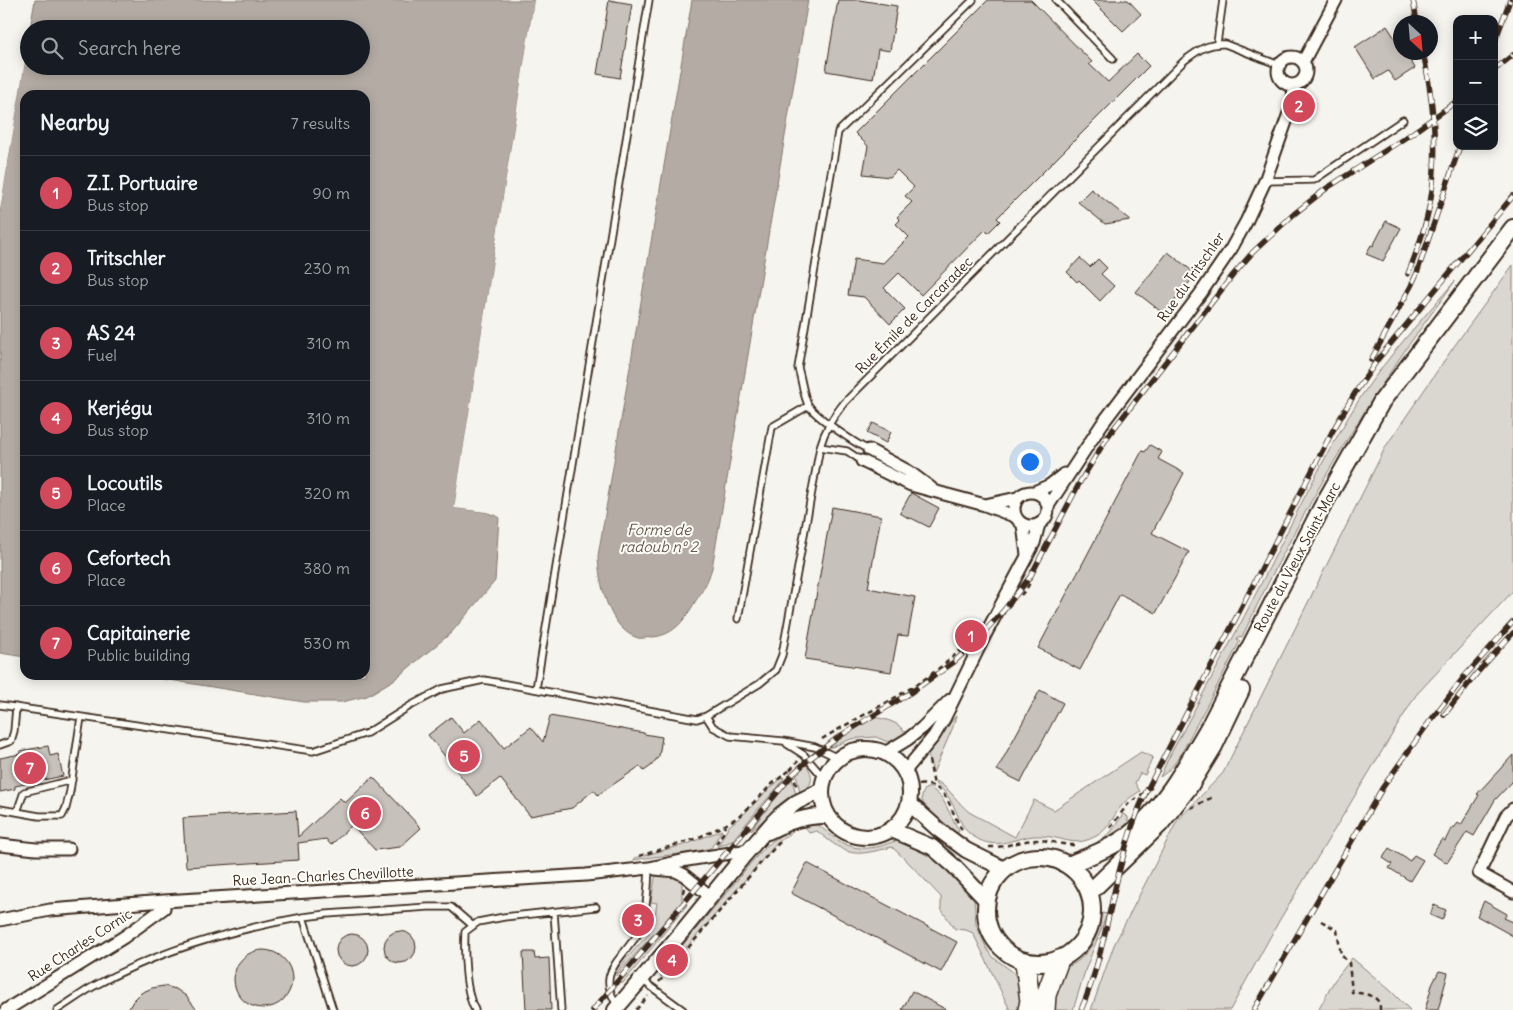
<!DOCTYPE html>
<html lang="en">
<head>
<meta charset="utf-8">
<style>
	body { margin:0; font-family:Delius,sans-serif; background:#242831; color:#f1f3f6 }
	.controls { position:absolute; right:15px; top:15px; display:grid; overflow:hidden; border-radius:10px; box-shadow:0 2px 12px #0003 }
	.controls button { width:45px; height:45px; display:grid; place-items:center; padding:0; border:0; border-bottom:1px solid #363941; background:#171b24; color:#f1f3f6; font:25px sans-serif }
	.compass { position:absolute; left:1393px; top:15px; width:45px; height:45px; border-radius:50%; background:#171b24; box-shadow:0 2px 12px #0003; rotate:154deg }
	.you { position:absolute; left:1029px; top:461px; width:18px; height:18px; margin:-12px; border:4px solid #fff; border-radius:50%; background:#1a73e8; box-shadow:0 0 0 8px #1a73e833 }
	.badge { display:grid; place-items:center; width:32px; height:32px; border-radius:50%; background:#d1495b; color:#fff; font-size:16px; font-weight:700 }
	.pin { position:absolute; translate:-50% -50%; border:2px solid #fff; box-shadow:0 1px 5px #0006 }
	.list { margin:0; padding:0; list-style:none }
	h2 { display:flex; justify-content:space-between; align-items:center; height:65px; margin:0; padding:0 20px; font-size:21px }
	h2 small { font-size:16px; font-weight:400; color:#9ea1a6 }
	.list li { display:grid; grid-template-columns:32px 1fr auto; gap:15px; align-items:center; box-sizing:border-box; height:75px; padding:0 20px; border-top:1px solid #363941 }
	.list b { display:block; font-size:19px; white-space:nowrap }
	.list p { margin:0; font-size:16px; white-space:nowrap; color:#9ea1a6 }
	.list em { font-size:16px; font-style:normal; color:#9ea1a6 }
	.icon { flex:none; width:28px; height:28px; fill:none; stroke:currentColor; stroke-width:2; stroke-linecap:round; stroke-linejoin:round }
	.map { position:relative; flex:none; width:1513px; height:1010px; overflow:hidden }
	.search { position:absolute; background:#171b24; box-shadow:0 2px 12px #0003; left:20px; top:20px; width:350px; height:55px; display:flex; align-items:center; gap:12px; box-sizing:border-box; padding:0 18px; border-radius:28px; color:#9ea1a6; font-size:19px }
	.panel { position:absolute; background:#171b24; box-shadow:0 2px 12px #0003; left:20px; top:90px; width:350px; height:590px; border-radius:15px }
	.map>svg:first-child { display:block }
	.green { fill:#dad6d0; stroke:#8a8077 }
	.water { fill:#b4aca4; stroke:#84786e }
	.pier { fill:#f5f4ee }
	.building { fill:#c7c1bb; stroke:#3b2a1e }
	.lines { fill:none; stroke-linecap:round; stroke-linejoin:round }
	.service-casing { stroke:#3b2a1e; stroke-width:9 }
	.minor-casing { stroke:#3b2a1e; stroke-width:15 }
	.tertiary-casing { stroke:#3b2a1e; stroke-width:18 }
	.secondary-casing { stroke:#3b2a1e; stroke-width:20 }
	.trunk-casing { stroke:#3b2a1e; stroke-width:22 }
	.path { stroke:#3b2a1e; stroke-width:2.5; stroke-dasharray:5 4; stroke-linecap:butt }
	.service { stroke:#fdfcf7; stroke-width:5.5 }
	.minor { stroke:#fdfcf7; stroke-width:11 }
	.tertiary { stroke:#fdfcf7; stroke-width:14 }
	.secondary { stroke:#fdfcf7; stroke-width:16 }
	.trunk { stroke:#fdfcf7; stroke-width:19 }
	.rail-casing { stroke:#3b2a1e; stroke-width:5.5 }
	.rail { stroke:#fdfcf7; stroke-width:4; stroke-dasharray:11; stroke-linecap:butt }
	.labels { text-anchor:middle; stroke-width:4; stroke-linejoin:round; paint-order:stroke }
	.street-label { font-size:14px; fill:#3b2a1e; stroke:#fdfcf7 }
	.water-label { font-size:15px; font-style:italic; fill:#65584d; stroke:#fdfcf7 }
</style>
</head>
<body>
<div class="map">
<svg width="1513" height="1010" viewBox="0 0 1513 1010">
	<rect width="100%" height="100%" fill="#f5f4ee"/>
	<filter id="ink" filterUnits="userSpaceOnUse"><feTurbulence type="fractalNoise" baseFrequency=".02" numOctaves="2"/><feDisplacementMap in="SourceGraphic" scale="10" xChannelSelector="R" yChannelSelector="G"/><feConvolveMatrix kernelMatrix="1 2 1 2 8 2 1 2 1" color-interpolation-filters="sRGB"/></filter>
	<g filter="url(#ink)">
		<path class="green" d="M1513 265V591L1416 695 1279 921 1230 1010H1091L1114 945 1177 821 1223 773 1386 446 1455 345Z
			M1455 281C1434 311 1411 340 1391 371 1334 456 1285 545 1242 637L1239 636 1237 639 1240 641C1225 670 1211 699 1195 727 1186 744 1177 767 1160 777L1168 759C1202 695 1237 632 1269 568 1298 510 1327 450 1362 395 1389 355 1423 318 1455 281Z
			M956 716 953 727 933 773 927 751Z
			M873 717C885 719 901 722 905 734L896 741 890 743 876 737 861 738 851 739 832 747 827 746Z
			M1141 752 1153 757 1145 775 1140 773 1135 783 1140 791C1135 795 1128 798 1124 803 1114 813 1110 828 1098 835 1074 849 1065 837 1042 836 1014 834 997 856 969 833 962 828 958 815 954 807 949 797 944 790 935 783L938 782C950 789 958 803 969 812L1015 837 1034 800 1054 810Z
			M806 764C814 777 814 785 800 793L796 773Z
			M783 777 784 779 778 787 759 808 732 841 717 847 729 826 744 814 769 789Z
			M792 778 796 795 751 830 777 795Z
			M930 787 942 798 959 831 957 834C949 827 924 810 922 800 921 796 923 793 925 789Z
			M1123 814 1128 817V826L1114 835 1096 843 1111 832Z
			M817 824C837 840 848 852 876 847 884 846 891 841 899 841L935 859 968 890 974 899 976 924 987 949 994 958 1013 972 1016 977 1022 1000 1021 1010H1009V1008L973 933 966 930 955 929 941 909V897L908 862 892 847C852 857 849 857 817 831L809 833 805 826Z
			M795 828 791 833 777 843 661 977V969L666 965 669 967 675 960 672 958C691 935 710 912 729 890 748 867 766 839 795 828Z
			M722 830 711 848C686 855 660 855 634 860V858L687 844Z
			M658 874 673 875 682 882V902L616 976C619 965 640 944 649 934L647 921H654L657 903 651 902 655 878Z
			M686 904 687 905 683 910 623 983 620 982Z
			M1101 913 1107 914 1086 968 1073 1010H1053C1055 997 1055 984 1062 972 1065 967 1073 965 1078 961 1093 948 1100 932 1101 913Z
			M1352 958 1391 991 1410 1010H1321L1319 1009 1334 981Z"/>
		<path class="water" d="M35 0H534L454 508 485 512 499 517 495 581 451 633 395 679 367 696 342 702H304L139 675H365V95H25V657L0 653V210L29 38V66H361V29H30Z
			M692 0H808L712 568C707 584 704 588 695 602 685 619 675 635 653 637 648 637 642 639 638 638 608 629 599 582 598 556Z"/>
		<path class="pier" d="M534 0H537L457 506 486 509 495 513 454 508Z
			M27 36H29V38L0 210V195Z"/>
		<path class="building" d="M609 0 632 4 620 78 597 74Z
			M838 0H859L897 6 890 51 878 49 873 79 826 71Z
			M988 0H1031L1092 62 1089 64 1108 82 1137 54 1149 66 997 218 1000 221 988 233 985 230 921 295 899 273 884 288 905 309 890 324 864 297 848 295 854 259 883 263 909 237 896 224 900 220 897 217 912 202 905 196 914 187 897 170 890 177 863 174 868 146 855 133Z
			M1092 0H1128L1141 14 1123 31Z
			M1387 26 1400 46V52H1405L1415 68 1395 81 1388 71 1375 79 1355 47Z
			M1091 189 1130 220 1105 224 1078 202Z
			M1386 221 1401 228 1383 261 1366 254 1371 245 1373 246Z
			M1168 252 1196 274 1164 314 1136 292Z
			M1080 258 1090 267 1098 259 1107 268 1101 274 1114 286 1100 301 1079 280 1077 282 1067 272Z
			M873 423 891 432 886 443 867 433Z
			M1150 445 1162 452 1158 459 1184 473 1152 533 1189 552 1156 613 1120 594 1080 670 1038 648 1142 451 1145 452Z
			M911 493 939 508 929 527 911 518 910 519 900 513Z
			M832 507 881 516 868 588 915 597 908 636 898 635 891 672 805 659Z
			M1040 690 1063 703 1021 782 997 770Z
			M550 716 644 733V734L662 737 659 756 651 766 644 771 640 766 598 795 594 790 572 808 530 816 500 778 477 796 428 735 451 717 464 733 481 719 504 748 531 727 543 742Z
			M48 746 50 756 58 754 63 776 15 786V789L0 792V758L20 754V751Z
			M1513 755V781L1495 800 1474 836 1467 832 1447 863 1432 854 1442 839 1445 841 1452 827 1454 828 1458 823 1461 825 1479 795 1477 794Z
			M373 777 421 828 400 847 375 850 352 825 331 845 326 839 298 843 299 860 186 867 183 818 296 811 298 837 340 798 345 803Z
			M1389 848 1410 861 1414 855 1423 860 1410 881 1389 868 1392 864 1383 858Z
			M807 863 957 942 941 972 791 893Z
			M1484 901 1507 914 1504 918 1513 922V936L1477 916Z
			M1434 905 1446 910 1442 920 1430 915Z
			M384 947a16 16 0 1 1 32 0a16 16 0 1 1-32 0Z
			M336 950a16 16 0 1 1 32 0a16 16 0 1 1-32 0Z
			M234 979a29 29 0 1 1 58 0a29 29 0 1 1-58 0Z
			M523 952H534L535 959 549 958 551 1010H526Z
			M1439 971 1448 973 1438 1010H1425L1432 985Z
			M164 986 176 989 186 996 197 1010H128L133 1001 141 993 152 988Z
			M912 991 947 1010H902Z"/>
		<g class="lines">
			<defs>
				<path id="service" d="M1056 0 1113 59
					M1217 43 1223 0
					M1265 181 1314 180 1403 120
					M820 447 847 451 862 461
					M869 450C856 444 816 417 809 406 804 400 801 376 798 368L838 132 973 0
					M738 619 772 427 808 406
					M536 689 649 0
					M0 705 313 751 367 733 410 706 442 689 484 680 697 719 706 716 759 684 776 670 782 655 820 447C825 429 833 417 844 403L1184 61C1197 51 1207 43 1225 44L1279 65
					M706 716 713 727 730 736 783 741 815 747 838 758
					M787 744 804 755 824 778
					M0 745 11 741 14 731 16 707
					M0 809 39 816H62L66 808 70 791 81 717
					M17 812 24 792 72 780
					M554 912 561 1010
					M303 917 327 914 428 907H451L473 926
					M642 980 683 1010
					M618 1006C598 977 614 966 632 942 635 938 639 934 640 929 647 910 648 888 649 868
					M57 1010C70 1002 83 992 96 985 160 950 231 930 303 917L333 1010
					M475 1010C465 992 464 953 465 932L478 922 504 917 596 907"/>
				<path id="minor" d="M1278 71a14 14 0 1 1 28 0a14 14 0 1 1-28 0Z
					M1303 62 1336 0
					M869 450 908 471 931 488
					M862 461 911 485 985 505 1014 516
					M1014 509a17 17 0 1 1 34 0a17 17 0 1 1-34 0Z
					M1034 492 1050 485 1064 474
					M985 505 1017 498
					M1048 506 1102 424 1201 293 1231 249 1246 222 1265 181 1293 102 1294 85
					M1023 525 1027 555
					M885 753 908 739 922 728 950 700
					M905 771 934 736 944 719 984 637 1034 543 1039 524
					M1513 809 1506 816 1479 873 1513 892
					M0 845 36 849H69
					M655 869 676 871 684 875 710 896
					M0 920 50 910 164 901 586 875 649 868 681 861 749 850
					M6 1010 124 937 164 908V901"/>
				<path id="tertiary" d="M822 793a44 44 0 1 1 88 0a44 44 0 1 1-88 0Z
					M910 804 939 830 966 850 1004 869
					M892 830 932 847 954 866 986 900
					M768 832C788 822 806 815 828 816
					M615 1010 681 933 742 858 773 822 780 815 797 802 822 790"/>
				<path id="secondary" d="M986 910a53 53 0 1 1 106 0a53 53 0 1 1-106 0Z
					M1068 865C1089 856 1112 848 1130 834 1165 806 1188 763 1210 725L1321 509 1382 401 1513 228
					M1090 892 1160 824 1189 787 1214 746 1241 690"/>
				<path id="trunk" d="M1025 962 1030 1001 1028 1010
					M1045 1010 1046 995 1059 960"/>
			</defs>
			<use href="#service" class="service-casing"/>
			<use href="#minor" class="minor-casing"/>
			<use href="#tertiary" class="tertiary-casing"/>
			<use href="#secondary" class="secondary-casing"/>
			<use href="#trunk" class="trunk-casing"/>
			<path class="path" d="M1021 595C1026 589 1032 584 1030 576
				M822 739C856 718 893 701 926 678 940 668 953 657 965 646
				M929 760 934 785
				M790 770 798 761
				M910 786C948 778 947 805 962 830
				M1191 808 1213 797
				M1110 828 1128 804 1154 786
				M716 844 723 833 725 825
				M989 847C1007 848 1021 840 1037 840 1051 840 1064 846 1077 845
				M639 856 695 839 725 825 741 815 772 784 790 770 793 774 797 788
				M684 888 683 893 687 904
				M1321 921 1337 930 1341 955 1349 963 1352 992C1364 994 1381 994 1380 1010
				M659 982 765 858 781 841
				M636 1010 648 996"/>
			<use href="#service" class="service"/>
			<use href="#minor" class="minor"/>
			<use href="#tertiary" class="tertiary"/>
			<use href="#secondary" class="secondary"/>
			<use href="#trunk" class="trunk"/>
			<defs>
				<path id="rail" d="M1413 0 1417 22
					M1494 44 1510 0
					M1494 70 1513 55
					M1408 274C1418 249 1427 224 1431 197 1439 150 1433 99 1423 52
					M1371 360 1411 286 1417 273 1460 146
					M1444 715 1477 673 1513 633
					M593 1010 793 774 808 760 840 736 910 693 954 662 977 640 1004 610 1030 577 1080 482 1108 436 1233 275 1253 252 1294 214 1327 188 1411 134 1457 101
					M1081 1010C1102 962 1108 911 1122 861 1128 837 1136 814 1146 792L1332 432 1355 393 1378 359 1513 196
					M1254 1010 1383 787 1425 728 1464 677 1513 622"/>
			</defs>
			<use href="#rail" class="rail-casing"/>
			<use href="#rail" class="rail"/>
		</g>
	</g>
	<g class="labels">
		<g class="street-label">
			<text transform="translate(1191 277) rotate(-55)" y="5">Rue du Tritschler</text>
			<text transform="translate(914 315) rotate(-45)" y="5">Rue Émile de Carcaradec</text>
			<text transform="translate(1297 557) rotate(-62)" y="5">Route du Vieux Saint-Marc</text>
			<text transform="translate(323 876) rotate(-3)" y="5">Rue Jean-Charles Chevillotte</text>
			<text transform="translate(80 945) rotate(-33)" y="5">Rue Charles Cornic</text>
		</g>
		<g class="water-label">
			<text x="659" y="535">Forme de<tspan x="659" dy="17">radoub nº 2</tspan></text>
		</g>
	</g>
</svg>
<div class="controls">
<button>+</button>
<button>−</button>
<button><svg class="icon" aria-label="layers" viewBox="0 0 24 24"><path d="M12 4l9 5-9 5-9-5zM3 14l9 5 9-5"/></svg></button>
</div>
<svg class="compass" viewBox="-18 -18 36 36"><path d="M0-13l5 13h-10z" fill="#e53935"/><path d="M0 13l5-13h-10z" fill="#9ea1a6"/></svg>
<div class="you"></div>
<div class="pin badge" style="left:971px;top:636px">1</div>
<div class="pin badge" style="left:1299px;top:106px">2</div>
<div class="pin badge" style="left:638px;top:920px">3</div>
<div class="pin badge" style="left:672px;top:960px">4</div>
<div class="pin badge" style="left:464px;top:756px">5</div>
<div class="pin badge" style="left:365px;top:813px">6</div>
<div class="pin badge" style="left:30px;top:768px">7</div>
<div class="search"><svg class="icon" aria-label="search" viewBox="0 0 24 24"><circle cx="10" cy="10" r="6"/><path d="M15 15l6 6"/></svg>Search here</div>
<section class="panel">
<h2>Nearby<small>7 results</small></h2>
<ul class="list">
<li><span class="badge">1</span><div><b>Z.I. Portuaire</b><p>Bus stop</p></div><em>90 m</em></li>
<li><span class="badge">2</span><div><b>Tritschler</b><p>Bus stop</p></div><em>230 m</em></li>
<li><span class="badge">3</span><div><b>AS 24</b><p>Fuel</p></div><em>310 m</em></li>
<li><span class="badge">4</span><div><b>Kerjégu</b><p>Bus stop</p></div><em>310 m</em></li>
<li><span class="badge">5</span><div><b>Locoutils</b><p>Place</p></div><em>320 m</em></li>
<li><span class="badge">6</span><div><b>Cefortech</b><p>Place</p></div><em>380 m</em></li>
<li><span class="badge">7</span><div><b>Capitainerie</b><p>Public building</p></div><em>530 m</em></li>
</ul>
</section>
</div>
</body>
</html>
